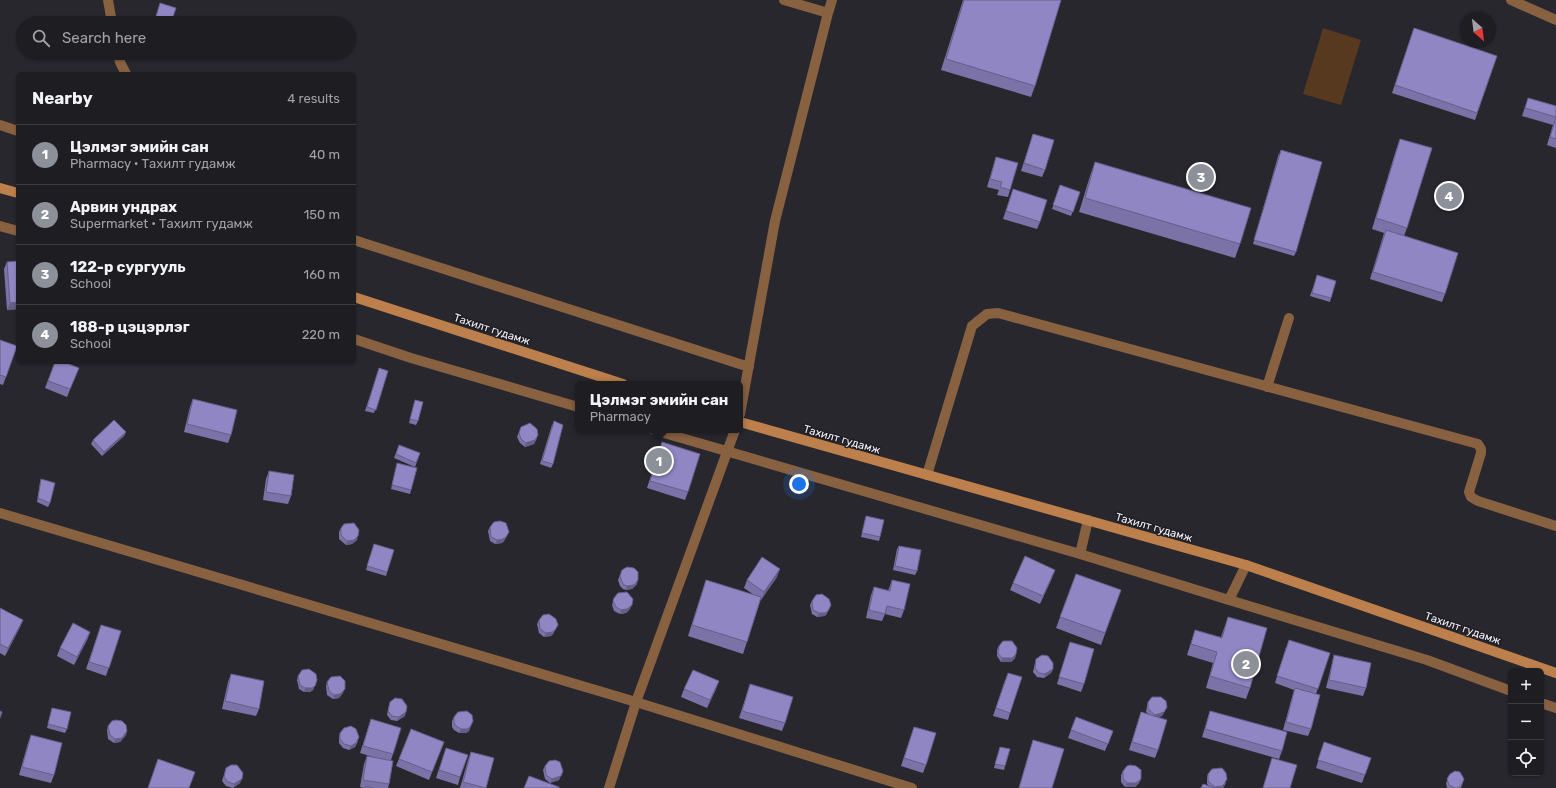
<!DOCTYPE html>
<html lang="en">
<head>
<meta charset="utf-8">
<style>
	body { margin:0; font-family:Rubik,sans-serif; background:#26262a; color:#f1f3f6 }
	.controls { position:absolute; right:12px; bottom:12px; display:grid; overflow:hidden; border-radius:6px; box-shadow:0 1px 3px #0004 }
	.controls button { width:36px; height:36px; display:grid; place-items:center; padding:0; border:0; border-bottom:1px solid #3c3b40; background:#1e1d22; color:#f1f3f6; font:20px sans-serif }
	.compass { position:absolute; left:1460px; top:12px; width:36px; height:36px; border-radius:50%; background:#1e1d22; box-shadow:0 1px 3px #0004; rotate:152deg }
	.you { position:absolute; left:799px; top:484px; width:14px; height:14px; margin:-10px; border:3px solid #fff; border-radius:50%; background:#1a73e8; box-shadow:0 0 0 6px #1a73e833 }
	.badge { display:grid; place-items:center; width:26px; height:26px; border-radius:50%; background:#8c9099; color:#fff; font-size:13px; font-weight:700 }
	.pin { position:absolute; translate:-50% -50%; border:2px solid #fff; box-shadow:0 1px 4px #0006 }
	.popup { position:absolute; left:575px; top:381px; width:168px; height:52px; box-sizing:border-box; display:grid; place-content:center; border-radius:6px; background:#1e1d22; filter:drop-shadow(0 1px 3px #0005); font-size:13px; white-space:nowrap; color:#a1a2a5 }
	.popup b { font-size:15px; color:#f1f3f6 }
	.popup::after { content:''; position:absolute; left:50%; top:100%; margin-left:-8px; border:8px solid transparent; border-top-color:#1e1d22 }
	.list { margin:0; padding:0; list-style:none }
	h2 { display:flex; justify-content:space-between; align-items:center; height:52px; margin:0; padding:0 16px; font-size:17px }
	h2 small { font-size:13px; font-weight:400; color:#a1a2a5 }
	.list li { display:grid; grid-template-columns:26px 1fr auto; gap:12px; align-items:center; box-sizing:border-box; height:60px; padding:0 16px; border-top:1px solid #3c3b40 }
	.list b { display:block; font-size:15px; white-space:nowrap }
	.list p { margin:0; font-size:13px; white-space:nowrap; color:#a1a2a5 }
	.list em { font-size:13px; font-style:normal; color:#a1a2a5 }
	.icon { flex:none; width:22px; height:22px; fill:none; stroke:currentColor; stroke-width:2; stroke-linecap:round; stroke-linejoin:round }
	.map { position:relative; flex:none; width:1556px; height:788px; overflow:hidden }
	.search { position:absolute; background:#1e1d22; box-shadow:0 1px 3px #0004; left:16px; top:16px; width:340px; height:44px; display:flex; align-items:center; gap:10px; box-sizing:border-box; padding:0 14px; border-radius:22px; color:#a1a2a5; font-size:15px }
	.panel { position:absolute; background:#1e1d22; box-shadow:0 1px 3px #0004; left:16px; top:72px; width:340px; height:292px; border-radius:6px }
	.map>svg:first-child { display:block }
	.green { fill:#57391f }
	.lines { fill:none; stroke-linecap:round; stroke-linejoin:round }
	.service { stroke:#886141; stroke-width:10 }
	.minor { stroke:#886141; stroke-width:10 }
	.secondary { stroke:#bd804c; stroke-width:10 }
	.wall { fill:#7b73a8 }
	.shaded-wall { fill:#645e88 }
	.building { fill:#8f86c3; stroke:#645e88 }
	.labels { text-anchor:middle; stroke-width:3; stroke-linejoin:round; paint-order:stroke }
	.street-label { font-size:11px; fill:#f5f4f9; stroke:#1f1e25 }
</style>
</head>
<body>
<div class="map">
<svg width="1556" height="788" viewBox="0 0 1556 788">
	<rect width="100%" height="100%" fill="#28272e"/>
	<path class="green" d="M1323 28 1361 40 1341 105 1303 94Z"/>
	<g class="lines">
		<path class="service" d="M1267 387 1289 318
			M927 475 972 326 987 314 998 313 1478 444 1481 449V453L1469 492 1471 497 1478 501 1556 526"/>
		<path class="minor" d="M108 0 112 23
			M1511 0 1556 20
			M828 13 832 0
			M118 53 120 62 126 74
			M0 125 18 131
			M0 226 18 231
			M354 240 749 367
			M354 339 411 358 578 407
			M740 414 775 221 828 13 784 0
			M654 430 1080 554 1229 600 1427 660 1511 691
			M0 513 636 702 912 788
			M1080 554 1088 520
			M1229 600 1246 565
			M1541 703 1556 708
			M609 788 636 702 735 430"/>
		<path class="secondary" d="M0 188 18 193
			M354 297 623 384
			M740 422 1246 565 1556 673"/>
	</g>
	<path class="wall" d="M963 0H1061L1035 86 1031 97 941 70Z
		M1414 28 1497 56 1475 120 1392 93Z
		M1528 98 1556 106V148L1547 145 1553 125 1522 116Z
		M1033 134 1045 170 1042 177 1021 171Z
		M1400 139 1407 228 1404 236 1445 294 1442 302 1370 279 1384 233 1372 229 1396 150Z
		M1279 153 1296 252 1294 256 1253 244Z
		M996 157 1010 190 1008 197 997 195 999 190 987 187Z
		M1095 162 1240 244 1235 258 1079 212 1090 176Z
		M1060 185 1080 192 1071 216 1052 209Z
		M1013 189 1040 222 1037 229 1003 219Z
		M7 262 18 309 7 310 4 269Z
		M1316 279 1331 298 1330 302 1310 296Z
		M0 340 17 346 3 385 0 384Z
		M55 362 76 375 67 397 45 388Z
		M379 368 388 371 374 413 365 411Z
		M193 399 231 435 228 443 184 432 190 407Z
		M415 400 418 421 416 425 409 423Z
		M552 425 553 464 551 468 540 464Z
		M521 427 537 438 534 444 525 447 520 443 517 437Z
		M126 432 124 436 102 456 91 444 93 440Z
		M662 442 688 492 685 500 647 488Z
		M399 445 420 453 415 467 394 458Z
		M397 463 411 490 410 494 391 489Z
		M269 471 291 496 288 504 263 500 266 479Z
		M41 479 50 503 48 507 37 502 40 483Z
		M866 516 880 537 879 541 861 537Z
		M490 527 509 532 504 541 502 543 495 544 490 541 488 531Z
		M341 528 357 540 352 544 346 545 339 539V532Z
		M374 544 394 550 386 576 366 570Z
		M899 546 917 571 915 575 893 570 897 549Z
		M622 570 637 584 632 589 626 590 623 589 620 586 618 580Z
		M1076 574 1121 590 1101 645 1056 628Z
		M777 577 761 600V599L743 654 688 636 706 580 754 595 744 588 747 580Z
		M1052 578 1040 604 1010 590 1013 583Z
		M892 580 904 610 901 618 885 614 882 621 866 618 871 595 874 587 888 591Z
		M614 598 630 609 626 613 620 614 614 611 612 605Z
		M812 601 829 609 826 615 824 616 817 617 812 614 810 605Z
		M0 608 23 620 20 627 5 656 0 653Z
		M1228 617 1250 688 1246 699 1206 688 1213 663 1187 655 1195 630 1221 637Z
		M539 620 558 625 553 634 551 636 544 637 539 633 537 624Z
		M101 625 121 631 106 676 86 669Z
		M90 632 87 640 74 665 57 656 60 648Z
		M1070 642 1084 684 1081 692 1057 684Z
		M999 646 1016 654 1015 658 1011 662H1001L997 656V650Z
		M1286 647 1330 653 1316 694 1311 729 1308 736 1283 730 1294 690 1275 683Z
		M1334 655 1366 688 1363 696 1326 688 1332 663Z
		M1036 659 1053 669 1051 673 1044 678 1037 677 1033 672 1035 663Z
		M231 674 259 709 256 716 222 709 228 682Z
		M298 676 317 680 313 690 310 692H304L299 689 297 680Z
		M1005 680 1010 713 1008 720 993 716Z
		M327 682 343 693 339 698 333 699 327 695 326 686Z
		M750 684 785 723 782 731 739 718Z
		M684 689H716L707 708 681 697Z
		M390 702 405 716 397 721 391 720 387 715 389 705Z
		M1148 702 1167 707 1162 716 1158 717V750L1155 758 1129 750 1141 712 1149 714 1146 712 1147 706Z
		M52 708 67 729 65 733 47 728Z
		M1210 711 1282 751 1279 759 1202 737Z
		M454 717 471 725 469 731 466 733H459L454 730 452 727V721Z
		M1076 717 1113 731 1105 751 1068 738Z
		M371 719 393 754 391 760 389 784 388 788H364L360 787 364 764 367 756 373 757 360 753Z
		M108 726 126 735 120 742 114 743 108 739 107 730Z
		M914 727 926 765 923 773 901 766Z
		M340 733 358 741 355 747 349 750 343 748 339 743V737Z
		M31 735 54 775 51 783 19 775 28 743Z
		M1033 740 1052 788H1019Z
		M444 742 429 780 396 766 399 759Z
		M1324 742 1371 758 1362 783 1316 768Z
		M1000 747 1005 766 1004 770 994 768Z
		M446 748 460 777 458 785 436 778Z
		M471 752 486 788H460L468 760Z
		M1272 758 1290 788H1263Z
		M545 766 563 771 559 780 550 783 545 779 543 770Z
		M226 768 240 783 233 788 226 786 222 781Z
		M1123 771 1141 779 1139 783 1135 787H1125L1121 782V775Z
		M1208 774 1226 783 1223 788H1201L1209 786 1207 784V778Z
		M1450 774 1464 779 1461 788H1447L1446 783Z"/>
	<path class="shaded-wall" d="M18 302V309L7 310 10 303Z
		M126 432 124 436 102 456 104 452Z
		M538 435 534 444 525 447 526 443Z
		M509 532 504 541 502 543 495 544 497 540Z
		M358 536 357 540 352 544 346 545 347 541Z
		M780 569 777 577 761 600 764 592Z
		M1055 570 1052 578 1040 604 1043 596Z
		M638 580 637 584 632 589 626 590 627 586Z
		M632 605 630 609 626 613 620 614 621 610Z
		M831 605 826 615 824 616 817 617 819 613Z
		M23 620 20 627 5 656 8 648Z
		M558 625 553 634 551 636 544 637 546 633Z
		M90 632 87 640 74 665 77 657Z
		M1016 654 1015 658 1011 662H1001L1002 658Z
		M1053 669 1051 673 1044 678 1045 674Z
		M317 680 313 690 310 692H304L305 688Z
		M719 681 716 689 707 708 710 700Z
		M345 689 343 693 339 698 333 699 334 695Z
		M1167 707 1162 716 1153 719 1155 715Z
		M406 712 405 716 397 721 399 717Z
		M473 721 469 731 466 733H459L461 729Z
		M127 731 126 735 120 742 114 743 115 739Z
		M359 737 355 747 349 750 351 746Z
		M563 771 559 780 550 783 552 779Z
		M242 779 240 783 233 788 234 784Z
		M1141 779 1139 783 1135 787H1125L1127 783Z
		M1227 779 1223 788H1215V787Z"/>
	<path class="building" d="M964 0H1061L1035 86 946 59Z
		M160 3 176 8 171 23H154Z
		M1414 28 1497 56 1477 113 1395 85Z
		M1528 98 1556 106V139L1550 137 1556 117 1525 108Z
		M1033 134 1054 140 1045 170 1024 163Z
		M1400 139 1432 148 1407 228 1376 218Z
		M1281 150 1322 162 1296 252 1254 240Z
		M996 157 1018 163 1010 190 1000 187 1002 182 990 179Z
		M1095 162 1251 208 1240 244 1085 198Z
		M1060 185 1080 192 1073 212 1053 205Z
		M1013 189 1047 200 1040 222 1006 211Z
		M1386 230 1458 253 1445 294 1373 272Z
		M18 261V302L10 303 7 262Z
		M1317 275 1336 281 1331 298 1312 293Z
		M0 340 17 346 6 377 0 375Z
		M55 362H64L79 368 70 389 48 381Z
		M379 368 388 371 376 410 367 407Z
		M193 399 237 410 231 435 187 424Z
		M415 400 423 402 418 421 410 419Z
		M114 420 126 432 104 452 93 440Z
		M554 421 563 425 553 464 542 461Z
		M530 423 537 429 538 435 535 440 526 443 521 439 519 433 521 427Z
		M662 442 700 454 688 492 650 481Z
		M399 445 420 453 416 463 396 454Z
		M397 463 417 468 411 490 392 485Z
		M269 471 294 475 291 496 266 492Z
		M41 479 55 483 50 503 38 498Z
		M866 516 884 520 880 537 862 533Z
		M500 521 506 523 509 532 506 537 503 539 497 540 491 537 490 527 494 522Z
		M354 523 359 530 358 536 354 540 347 541 341 535V528L344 524Z
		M374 544 394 550 387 572 367 566Z
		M899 546 921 550 917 571 895 566Z
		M1025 556 1055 570 1043 596 1013 583Z
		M762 557 780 569 764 592 747 580Z
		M627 567 634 568 638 572V580L634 585 627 586 624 585 622 582 620 576 622 570Z
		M1076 574 1121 590 1105 633 1060 617Z
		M706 580 761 597 747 642 692 625Z
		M892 580 910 584 904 610 887 606 885 614 869 610 874 587 890 591Z
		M627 592 633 599 632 605 627 609 621 610 616 607 613 601 614 598 618 593Z
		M822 594 829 599 831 605 828 611 825 613H819L813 610 812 601 816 595Z
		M0 608 23 620 8 648 0 644Z
		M549 614 556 619 558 625 555 630 552 632 546 633 540 629 539 620 543 615Z
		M1228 617 1267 628 1250 688 1210 676 1217 652 1191 644 1195 630 1222 638Z
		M73 623 90 632 77 657 60 648Z
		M101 625 121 631 109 668 89 662Z
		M1289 640 1330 653 1318 689 1277 676Z
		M1003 641H1012L1017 648 1016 654 1012 658H1002L998 653 999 646Z
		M1070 642 1094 649 1084 684 1059 677Z
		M1042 655 1048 656 1053 663V669L1045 674 1039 673 1035 668 1036 659Z
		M1334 655 1371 663 1366 688 1329 680Z
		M309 669 316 674 317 680 315 686 312 688H305L300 685 298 676 302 670Z
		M693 670 719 681 710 700 684 689Z
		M1008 673 1022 677 1010 713 996 708Z
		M231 674 264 681 259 709 225 701Z
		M340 676 345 681V689L340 694 334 695 329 691 327 682 331 677Z
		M750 684 793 697 785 723 742 711Z
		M1295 688 1320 695 1311 729 1286 722Z
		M1152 697H1161L1166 701 1167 707 1164 712 1155 715 1148 709V702Z
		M395 698 402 699 407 706 406 712 399 717 392 716 388 711 390 702Z
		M52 708 71 712 67 729 48 724Z
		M0 711 2 712 0 718Z
		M467 711 472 715 473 721 470 727 467 729H461L456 726 454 723V717L458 712Z
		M1210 711 1287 732 1282 751 1205 729Z
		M1141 712 1167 720 1158 750 1132 742Z
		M1076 717 1113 731 1108 744 1071 730Z
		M371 719 401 728 393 754 363 746Z
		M116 720 122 721 126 725 127 731 122 738 115 739 110 735 108 726 112 721Z
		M351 726 356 729 359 737 356 743 351 746 344 744 340 739V733L344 728Z
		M914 727 936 733 926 765 904 758Z
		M411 729 444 742 432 772 399 759Z
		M31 735 62 743 54 775 22 767Z
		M1033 740 1064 749 1052 788H1019Z
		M1324 742 1371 758 1365 775 1318 760Z
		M1000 747 1010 749 1005 766 995 764Z
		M446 748 468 755 460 777 439 770Z
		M471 752 494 758 486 788 463 782Z
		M367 756 393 761 389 784 363 780Z
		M1272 758 1297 765 1290 788H1263Z
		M158 759 195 772 189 788H148Z
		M555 760 560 762 563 771 561 776 552 779 546 775 545 766 549 761Z
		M231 765H237L243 773 242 779 234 784 228 782 224 777 226 768Z
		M1130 765 1136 766 1141 770V779L1136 783H1127L1123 778V771L1127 766Z
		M1222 768 1226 773 1227 779 1224 784 1222 786 1215 787 1208 781V774L1212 769Z
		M1455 771 1460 772 1464 779 1461 786 1457 788H1455L1449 785 1447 779 1450 774Z
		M529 776 559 787V788H524Z
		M1203 784 1215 788H1201Z
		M366 786 374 788H365Z"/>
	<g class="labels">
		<g class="street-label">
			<text transform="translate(492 329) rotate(18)" y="4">Тахилт гудамж</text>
			<text transform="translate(842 439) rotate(16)" y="4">Тахилт гудамж</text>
			<text transform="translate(1154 527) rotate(16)" y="4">Тахилт гудамж</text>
			<text transform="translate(1463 628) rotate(19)" y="4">Тахилт гудамж</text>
		</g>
	</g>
</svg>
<div class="controls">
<button>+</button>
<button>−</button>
<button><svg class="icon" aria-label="locate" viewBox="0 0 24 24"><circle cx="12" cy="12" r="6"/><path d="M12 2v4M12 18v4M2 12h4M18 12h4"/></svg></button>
</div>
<svg class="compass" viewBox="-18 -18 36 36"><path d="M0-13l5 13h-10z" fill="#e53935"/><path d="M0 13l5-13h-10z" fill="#a1a2a5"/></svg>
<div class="you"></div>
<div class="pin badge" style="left:659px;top:461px">1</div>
<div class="popup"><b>Цэлмэг эмийн сан</b>Pharmacy</div>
<div class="pin badge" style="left:1246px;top:664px">2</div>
<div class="pin badge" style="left:1201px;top:177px">3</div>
<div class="pin badge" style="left:1449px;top:196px">4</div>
<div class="search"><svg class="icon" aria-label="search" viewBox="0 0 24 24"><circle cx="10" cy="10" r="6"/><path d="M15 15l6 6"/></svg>Search here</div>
<section class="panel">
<h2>Nearby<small>4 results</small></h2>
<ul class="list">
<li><span class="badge">1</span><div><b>Цэлмэг эмийн сан</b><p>Pharmacy · Тахилт гудамж</p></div><em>40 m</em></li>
<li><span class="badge">2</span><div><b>Арвин ундрах</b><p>Supermarket · Тахилт гудамж</p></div><em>150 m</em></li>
<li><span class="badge">3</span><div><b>122-р сургууль</b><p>School</p></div><em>160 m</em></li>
<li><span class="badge">4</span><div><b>188-р цэцэрлэг</b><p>School</p></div><em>220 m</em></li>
</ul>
</section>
</div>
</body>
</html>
